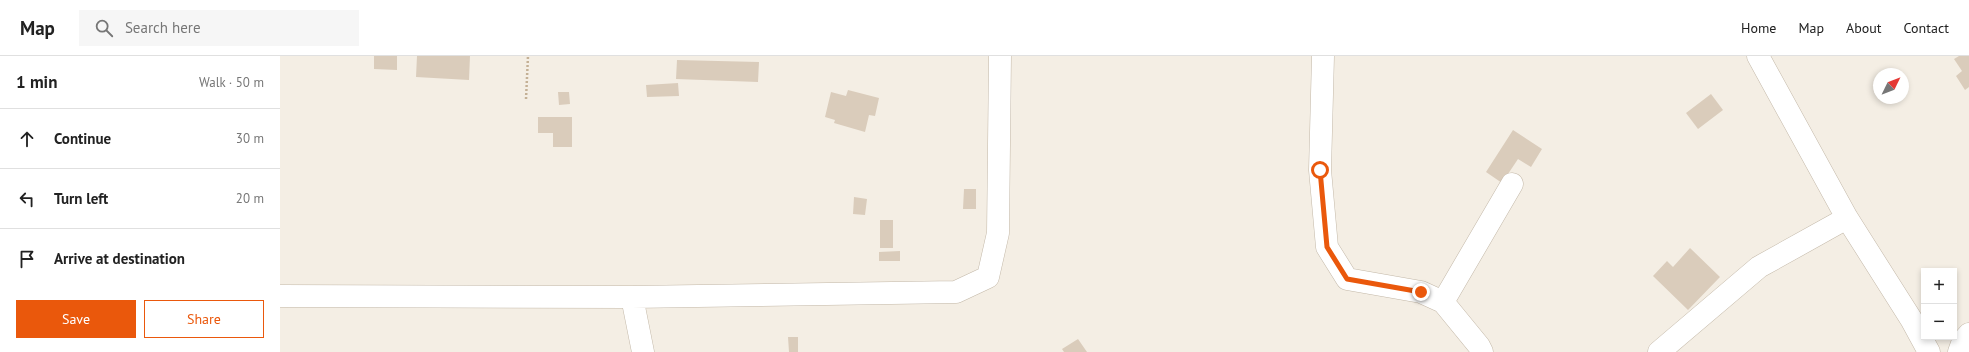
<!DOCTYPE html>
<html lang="en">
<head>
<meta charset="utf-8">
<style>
	body { margin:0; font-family:"PT Sans",sans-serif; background:#f6f6f6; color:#222 }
	.controls { position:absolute; right:12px; bottom:12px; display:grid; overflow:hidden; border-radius:0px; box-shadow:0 2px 6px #0003 }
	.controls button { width:36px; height:36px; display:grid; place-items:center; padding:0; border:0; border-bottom:1px solid #e0e0e0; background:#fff; color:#222; font:20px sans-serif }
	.compass { position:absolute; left:1593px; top:12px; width:36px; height:36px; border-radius:50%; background:#fff; box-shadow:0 2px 6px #0003; rotate:47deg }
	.stop { position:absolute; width:12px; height:12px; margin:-9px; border:3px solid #ea580c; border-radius:50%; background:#fff }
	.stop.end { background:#ea580c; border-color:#fff; box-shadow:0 1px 4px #0008 }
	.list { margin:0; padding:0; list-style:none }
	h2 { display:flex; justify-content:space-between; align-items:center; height:52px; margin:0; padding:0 16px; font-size:17px }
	h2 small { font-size:13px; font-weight:400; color:#767676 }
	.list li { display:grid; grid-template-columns:26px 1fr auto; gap:12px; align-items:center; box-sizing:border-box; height:60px; padding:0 16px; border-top:1px solid #e0e0e0 }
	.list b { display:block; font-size:15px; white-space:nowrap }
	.list em { font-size:13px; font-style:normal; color:#767676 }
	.actions { display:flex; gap:8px; padding:12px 16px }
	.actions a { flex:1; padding:9px 0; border:1px solid #ea580c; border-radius:0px; text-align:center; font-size:14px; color:#ea580c }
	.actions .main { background:#ea580c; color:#fff }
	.icon { flex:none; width:22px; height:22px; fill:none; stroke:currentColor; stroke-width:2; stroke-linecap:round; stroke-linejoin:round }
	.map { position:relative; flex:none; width:1689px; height:296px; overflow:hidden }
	header { display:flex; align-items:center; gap:24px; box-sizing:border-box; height:56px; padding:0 20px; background:#fff; border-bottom:1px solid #e0e0e0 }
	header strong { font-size:19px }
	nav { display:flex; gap:22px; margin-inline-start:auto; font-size:14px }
	.search { width:280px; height:36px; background:#f6f6f6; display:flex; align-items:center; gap:10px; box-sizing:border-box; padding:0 14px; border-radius:0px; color:#767676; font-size:15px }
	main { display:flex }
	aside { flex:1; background:#fff }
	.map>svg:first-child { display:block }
	.building { fill:#daccbb }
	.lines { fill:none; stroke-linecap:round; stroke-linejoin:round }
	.street-casing { stroke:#c3b8a8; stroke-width:23 }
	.path { stroke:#c4b095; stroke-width:2.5; stroke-dasharray:2 2; stroke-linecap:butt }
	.street { stroke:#fff; stroke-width:22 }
	.route { stroke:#ea580c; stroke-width:5 }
</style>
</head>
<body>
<header>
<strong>Map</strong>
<div class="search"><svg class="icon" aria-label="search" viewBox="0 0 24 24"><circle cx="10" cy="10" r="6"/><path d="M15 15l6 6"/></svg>Search here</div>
<nav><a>Home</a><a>Map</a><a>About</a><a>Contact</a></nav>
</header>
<main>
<aside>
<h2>1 min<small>Walk · 50 m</small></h2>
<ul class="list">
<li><svg class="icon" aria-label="ahead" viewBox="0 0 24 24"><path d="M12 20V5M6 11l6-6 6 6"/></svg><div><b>Continue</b></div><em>30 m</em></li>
<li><svg class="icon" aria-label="left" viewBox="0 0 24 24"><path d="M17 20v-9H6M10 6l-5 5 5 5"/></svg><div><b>Turn left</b></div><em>20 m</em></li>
<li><svg class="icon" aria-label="arrive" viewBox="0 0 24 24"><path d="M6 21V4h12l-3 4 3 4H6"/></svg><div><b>Arrive at destination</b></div></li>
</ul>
<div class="actions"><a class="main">Save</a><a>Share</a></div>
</aside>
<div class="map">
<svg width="1689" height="296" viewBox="0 0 1689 296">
	<rect width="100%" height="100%" fill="#f4eee4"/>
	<path class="building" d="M94 0H117V14L94 13Z
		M137 0H190L189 24 136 21Z
		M1679 0H1689V31L1685 34 1676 20 1682 15 1674 3Z
		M397 4 479 6 478 26 396 23Z
		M398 27 399 40 367 41 366 29Z
		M568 34 599 42 595 60 589 59 585 76 554 67 555 64 545 61 551 36 566 40Z
		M278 36H289L290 48 279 49Z
		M1431 38 1443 54 1418 73 1406 57Z
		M258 61H292V91H273V77H258Z
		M1233 74 1262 93 1251 111 1238 103 1222 127 1206 116Z
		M684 133H696V153H683Z
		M574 141 587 143 585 159 573 158Z
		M600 164H613V192H600Z
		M1410 192 1440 221 1408 254 1373 220 1387 205 1393 211Z
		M620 195V205H599V196Z
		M508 281H518V296H509Z
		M798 283 807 296H784L782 293Z"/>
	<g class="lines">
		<defs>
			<path id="street" d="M1043 0 1040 114 1047 191 1067 223 1141 236 1163 246 1199 290 1202 296
				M1478 0 1567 162 1631 263 1649 296
				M0 240 352 241 676 236 708 221 718 177 720 0
				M352 241 363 296
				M1163 246 1232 128
				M1379 296 1479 211 1567 162
				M1679 296 1683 285 1689 278"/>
		</defs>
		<use href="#street" class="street-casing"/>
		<path class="path" d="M246 43 248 0"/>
		<use href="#street" class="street"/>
	</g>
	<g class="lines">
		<path class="route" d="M1040 114 1047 191 1067 223 1141 236"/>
	</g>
</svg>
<div class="controls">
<button>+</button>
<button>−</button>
</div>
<svg class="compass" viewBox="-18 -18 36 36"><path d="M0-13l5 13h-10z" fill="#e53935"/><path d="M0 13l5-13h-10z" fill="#767676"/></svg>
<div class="stop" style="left:1040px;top:114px"></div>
<div class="stop end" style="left:1141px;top:236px"></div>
</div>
</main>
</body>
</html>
